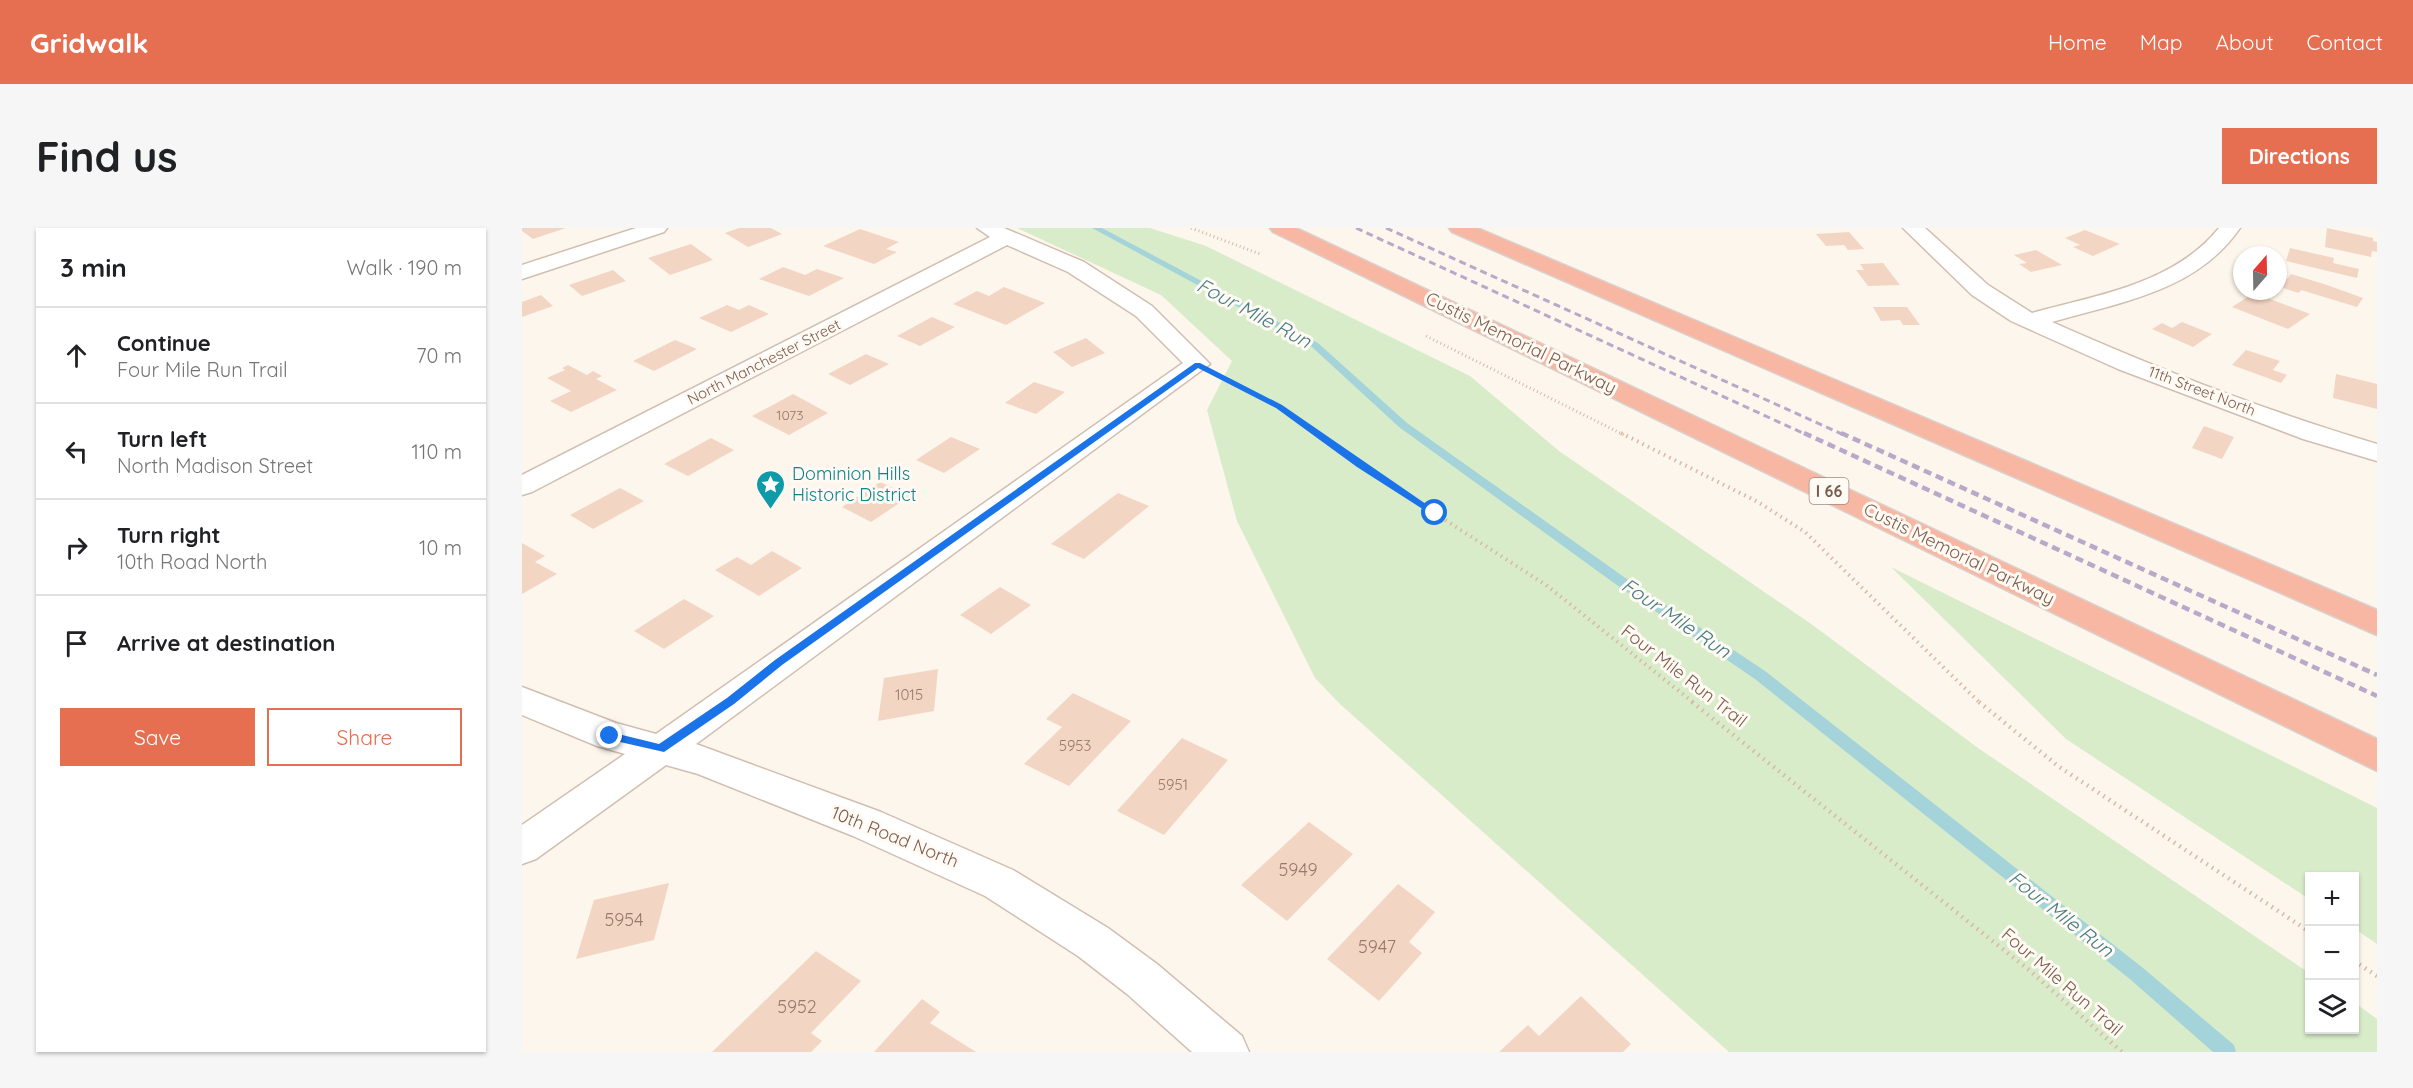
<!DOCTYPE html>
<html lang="en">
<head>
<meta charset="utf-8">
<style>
	body { margin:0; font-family:Quicksand,sans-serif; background:#f6f6f6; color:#202124 }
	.controls { position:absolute; right:18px; bottom:18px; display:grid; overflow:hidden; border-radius:0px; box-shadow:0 2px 4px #0004 }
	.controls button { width:54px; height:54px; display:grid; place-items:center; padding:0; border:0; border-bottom:2px solid #e0e0e0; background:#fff; color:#202124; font:30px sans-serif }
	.compass { position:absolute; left:1711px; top:18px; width:54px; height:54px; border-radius:50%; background:#fff; box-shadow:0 2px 4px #0004; rotate:20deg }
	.stop { position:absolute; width:18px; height:18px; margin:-14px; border:4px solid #1a73e8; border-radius:50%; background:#fff }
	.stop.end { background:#1a73e8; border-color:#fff; box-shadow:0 2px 6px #0008 }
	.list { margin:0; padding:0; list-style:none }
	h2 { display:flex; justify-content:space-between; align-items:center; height:78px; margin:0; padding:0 24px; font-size:26px }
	h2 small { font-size:20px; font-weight:400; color:#757577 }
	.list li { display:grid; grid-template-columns:39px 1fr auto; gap:18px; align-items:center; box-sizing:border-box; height:96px; padding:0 24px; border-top:2px solid #e0e0e0 }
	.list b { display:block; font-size:22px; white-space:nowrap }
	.list p { margin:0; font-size:20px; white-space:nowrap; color:#757577 }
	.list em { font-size:20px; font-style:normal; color:#757577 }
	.actions { display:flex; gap:12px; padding:18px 24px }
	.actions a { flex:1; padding:14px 0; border:2px solid #e76f51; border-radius:0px; text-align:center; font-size:21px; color:#e76f51 }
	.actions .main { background:#e76f51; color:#fff }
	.icon { flex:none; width:33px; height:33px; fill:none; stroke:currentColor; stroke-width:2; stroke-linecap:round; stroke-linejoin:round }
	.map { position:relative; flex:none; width:1855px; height:824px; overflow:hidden; border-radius:0px }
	header { display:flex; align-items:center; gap:36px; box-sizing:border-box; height:84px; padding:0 30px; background:#e76f51; color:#fff }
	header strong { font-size:28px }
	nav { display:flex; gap:33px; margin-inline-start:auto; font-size:21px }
	.intro { display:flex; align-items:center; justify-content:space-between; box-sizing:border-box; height:144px; padding:0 36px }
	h1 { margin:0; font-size:42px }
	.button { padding:15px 27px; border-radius:0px; background:#e76f51; color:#fff; font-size:21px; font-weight:700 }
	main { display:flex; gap:36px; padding:0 36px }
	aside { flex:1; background:#fff; border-radius:0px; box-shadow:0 2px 4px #0004 }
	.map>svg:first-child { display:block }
	.green { fill:#d8ecc9 }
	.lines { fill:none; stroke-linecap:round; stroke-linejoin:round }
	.stream { fill:#a5d3da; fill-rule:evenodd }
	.building { fill:#f3d5c3 }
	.street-casing { stroke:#d1beb0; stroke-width:3 }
	.highway-casing { stroke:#dad1cd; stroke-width:3 }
	.path-far2 { stroke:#d9b8a5; stroke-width:3; stroke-dasharray:1 3; stroke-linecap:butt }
	.path-far1 { stroke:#d9b8a5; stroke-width:4; stroke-dasharray:1.5 4.5; stroke-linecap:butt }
	.path { stroke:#d9b8a5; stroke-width:4.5; stroke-dasharray:1.5 5; stroke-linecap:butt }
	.street { fill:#fff; fill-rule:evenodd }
	.highway { fill:#f7b7a3; fill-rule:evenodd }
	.rail-far1 { stroke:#b9a8c9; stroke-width:3; stroke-dasharray:7 4.5; stroke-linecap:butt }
	.rail { stroke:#b9a8c9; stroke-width:4.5; stroke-dasharray:8 5; stroke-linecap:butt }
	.route { fill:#1a73e8 }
	.labels { text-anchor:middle; stroke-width:6; stroke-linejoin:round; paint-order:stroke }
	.far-number-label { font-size:14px; fill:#987a6a }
	.far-street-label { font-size:15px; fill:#7a5c4d; stroke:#fffaf3 }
	.number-label { font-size:15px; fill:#987a6a }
	.shield { fill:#fffaf3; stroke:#a28b7f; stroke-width:1.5 }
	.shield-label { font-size:16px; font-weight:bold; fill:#7a5c4d }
	.street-label { font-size:18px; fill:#7a5c4d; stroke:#fffaf3 }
	.culture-label { font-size:18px; fill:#0d838f; stroke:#fffaf3; text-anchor:start }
	.near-number-label { font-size:18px; fill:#987a6a }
	.water-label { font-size:20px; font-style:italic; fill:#437c86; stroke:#fffaf3 }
</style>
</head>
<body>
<header>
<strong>Gridwalk</strong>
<nav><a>Home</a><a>Map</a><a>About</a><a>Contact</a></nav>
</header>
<div class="intro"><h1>Find us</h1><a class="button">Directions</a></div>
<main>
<aside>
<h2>3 min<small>Walk · 190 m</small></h2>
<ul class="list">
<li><svg class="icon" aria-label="ahead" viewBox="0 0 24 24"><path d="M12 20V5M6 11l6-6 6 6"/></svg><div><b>Continue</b><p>Four Mile Run Trail</p></div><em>70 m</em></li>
<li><svg class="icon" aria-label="left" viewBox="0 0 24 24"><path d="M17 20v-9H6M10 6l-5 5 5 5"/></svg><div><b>Turn left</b><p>North Madison Street</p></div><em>110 m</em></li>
<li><svg class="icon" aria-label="right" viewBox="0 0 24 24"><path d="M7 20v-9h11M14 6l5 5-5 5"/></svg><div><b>Turn right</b><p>10th Road North</p></div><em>10 m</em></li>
<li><svg class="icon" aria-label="arrive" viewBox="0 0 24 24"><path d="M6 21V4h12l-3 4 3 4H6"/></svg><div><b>Arrive at destination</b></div></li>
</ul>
<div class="actions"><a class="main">Save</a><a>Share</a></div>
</aside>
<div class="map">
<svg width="1855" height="824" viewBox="0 0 1855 824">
	<rect width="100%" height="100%" fill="#fdf6ec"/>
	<path class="green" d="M495 0H628L684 18 948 148 1037 223 1292 398 1456 520 1787 745 1788 802H1832L1833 775 1855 791V824H1207L818 476 793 450 715 293 685 182 710 133 639 67Z
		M1369 339 1855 580V716L1833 701 1832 648H1788L1787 671 1544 511Z"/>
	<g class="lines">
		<path class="stream" d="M570 0H580L796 115 885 195 1102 349 1243 443 1621 740 1712 817 1714 824H1691L1609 752 1233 451 1092 355 877 199 790 119Z"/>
	</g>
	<path class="building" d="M0 0H44L11 11 0 3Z
		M217 0H249L260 6 226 19 203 5Z
		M1805 0 1851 10V13L1855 14V24L1850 23 1849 29 1803 19Z
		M338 1 377 14 364 21 375 24 352 36 301 18Z
		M1563 2 1598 16 1571 28 1551 19 1558 17 1543 10Z
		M1327 4 1342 21 1326 22 1322 17 1304 18 1294 6Z
		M169 16 191 32 148 47 126 30Z
		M1768 20 1812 30 1811 35 1837 41 1835 50 1764 33Z
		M1514 22 1540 37 1509 44 1497 36 1505 35 1492 27Z
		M1361 35 1378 57 1346 58 1334 42H1342L1338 36Z
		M261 39 283 47 295 41 322 50 287 68 237 51Z
		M91 42 104 53 60 68 47 57Z
		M1769 46 1805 57 1841 70 1835 79 1779 62 1777 65 1758 59Z
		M482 59 523 75 484 97 431 76 455 63 467 68Z
		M1732 65 1788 86 1766 101 1710 79Z
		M19 67 31 78 0 89V74Z
		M205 77 217 82 227 77 247 86 209 104 177 90Z
		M1351 79H1385L1398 97H1381L1378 92 1359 93Z
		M410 89 433 99 398 118 375 108Z
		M1660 94 1690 106 1671 119 1630 101 1640 95 1650 100Z
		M564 110 583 125 550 139 531 124Z
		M153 112 175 121 132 143 111 133Z
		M1724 122 1758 133 1751 142 1765 147 1759 155 1710 137Z
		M344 126 367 136 328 157 306 146Z
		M46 137 65 147 71 143 80 148 74 151 95 162 49 184 28 173 49 163 25 150 43 142 40 140Z
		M1814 146 1855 156V181L1811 170Z
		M512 154 543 164 514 186 483 175Z
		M271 166 306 185 267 207 230 188Z
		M1682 198 1712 209 1700 231 1670 220Z
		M429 209 458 221 422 245 394 232Z
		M189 210 212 222 166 248 142 236Z
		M358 254 388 268 349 294 320 279Z
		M98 260 122 273 71 301 48 287Z
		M596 265 627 278 562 331 529 316Z
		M0 315 23 328 13 334 35 346 0 366Z
		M250 323 280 340 237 368 193 342 215 329 229 337Z
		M478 359 509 377 469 406 438 387Z
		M162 371 192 388 142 421 112 403Z
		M416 441 412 483 356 493 362 450Z
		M551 465 609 493 547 558 502 536 540 499 524 491Z
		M660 510 706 532 642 607 595 583Z
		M787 594 831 626 765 693 719 657Z
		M147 655 132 712 54 731 72 672Z
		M876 656 913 684 887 714 900 725 857 773 805 731Z
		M294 723 339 753 289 805 300 813 289 824H190Z
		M1059 768 1109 816 1101 824H977L1006 797 1017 808Z
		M400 771 418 784 408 795 454 824H352Z"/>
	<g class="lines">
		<defs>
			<path id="street" d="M114 0H145L142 4 0 51V37Z
				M455 0H482L562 34 630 78 688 136 174 516 359 584 491 642 586 700 635 736 720 808 727 824H670L605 766 556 728 463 668 331 608 176 546 144 537 14 631 0 636V597L103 526 75 518 0 487V459L94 495 134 506 661 135 614 88 546 44 485 17 10 264 0 267V247L468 9Z
				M1381 0H1403L1466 57 1510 85C1575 67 1652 56 1697 0H1718C1675 63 1599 74 1530 94 1636 141 1744 183 1855 216V233L1781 211 1596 141 1489 93 1450 67Z"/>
			<path id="highway" d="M748 0H774L1855 511V543L751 4Z
				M927 0H955L1855 382V407L930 4Z"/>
		</defs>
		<use href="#street" class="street-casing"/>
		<use href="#highway" class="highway-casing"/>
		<path class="path-far2" d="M669 0 738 26
			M904 108 1102 207
			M703 150 757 179 796 207"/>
		<path class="path-far1" d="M794 205 838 237 1024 357 1172 475
			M1099 205 1236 274 1283 304 1458 475"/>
		<path class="path" d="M1170 474 1507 742 1600 824
			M1457 474 1536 538 1788 704
			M1832 733 1855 748"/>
		<use href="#street" class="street"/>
		<use href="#highway" class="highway"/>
		<path class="rail-far1" d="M834 0 1285 207
			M864 0 1322 207"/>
		<path class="rail" d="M1282 205 1855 468
			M1319 205 1855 447"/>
	</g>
	<path class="route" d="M673 135H678L760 177 917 285 910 287 835 239 754 180 676 140 260 437 212 476 142 524 85 511V505L88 504 137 516 205 470 253 432Z"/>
	<defs>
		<symbol id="sight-pin" viewBox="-11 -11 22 30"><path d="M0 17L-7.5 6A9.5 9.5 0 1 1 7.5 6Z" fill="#0f9aa8" stroke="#fffaf3"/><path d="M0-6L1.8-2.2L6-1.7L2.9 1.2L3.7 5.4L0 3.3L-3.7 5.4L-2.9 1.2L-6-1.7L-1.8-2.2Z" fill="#fff"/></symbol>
	</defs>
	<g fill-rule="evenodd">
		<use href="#sight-pin" x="232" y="240" width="33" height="45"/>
	</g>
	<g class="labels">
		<g class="far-number-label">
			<text x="268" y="192">1073</text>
		</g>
		<g class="far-street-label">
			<text transform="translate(242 134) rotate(-27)" y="5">North Manchester Street</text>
			<text transform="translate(1680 163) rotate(21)" y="5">11th Street North</text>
		</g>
		<g class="number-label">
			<text x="387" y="472">1015</text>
			<text x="553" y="523">5953</text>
			<text x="651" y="562">5951</text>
		</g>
		<rect class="shield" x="1287.5" y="250" width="39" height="26" rx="4.5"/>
		<g class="shield-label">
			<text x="1307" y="269">I 66</text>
		</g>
		<g class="street-label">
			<text transform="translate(999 115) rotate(26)" y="6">Custis Memorial Parkway</text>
			<text transform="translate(1437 326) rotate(26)" y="6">Custis Memorial Parkway</text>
			<text transform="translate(1162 448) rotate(38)" y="6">Four Mile Run Trail</text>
			<text transform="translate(373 609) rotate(22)" y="6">10th Road North</text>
			<text transform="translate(1540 754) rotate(41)" y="6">Four Mile Run Trail</text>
		</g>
		<g class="culture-label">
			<text x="270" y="252">Dominion Hills<tspan x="270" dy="21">Historic District</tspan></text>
		</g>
		<g class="near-number-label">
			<text x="776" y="648">5949</text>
			<text x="102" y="698">5954</text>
			<text x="855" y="725">5947</text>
			<text x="275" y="785">5952</text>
		</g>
		<g class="water-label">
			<text transform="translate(732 85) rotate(28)" y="7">Four Mile Run</text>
			<text transform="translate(1154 390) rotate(34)" y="7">Four Mile Run</text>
			<text transform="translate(1539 686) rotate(38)" y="7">Four Mile Run</text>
		</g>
	</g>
</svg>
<div class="controls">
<button>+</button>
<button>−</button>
<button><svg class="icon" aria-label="layers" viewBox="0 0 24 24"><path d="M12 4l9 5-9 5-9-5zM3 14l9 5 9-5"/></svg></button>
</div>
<svg class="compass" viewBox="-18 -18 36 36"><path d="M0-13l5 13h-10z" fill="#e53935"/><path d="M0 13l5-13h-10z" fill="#757577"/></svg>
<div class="stop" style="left:913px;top:285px"></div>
<div class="stop end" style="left:88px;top:508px"></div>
</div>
</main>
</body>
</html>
